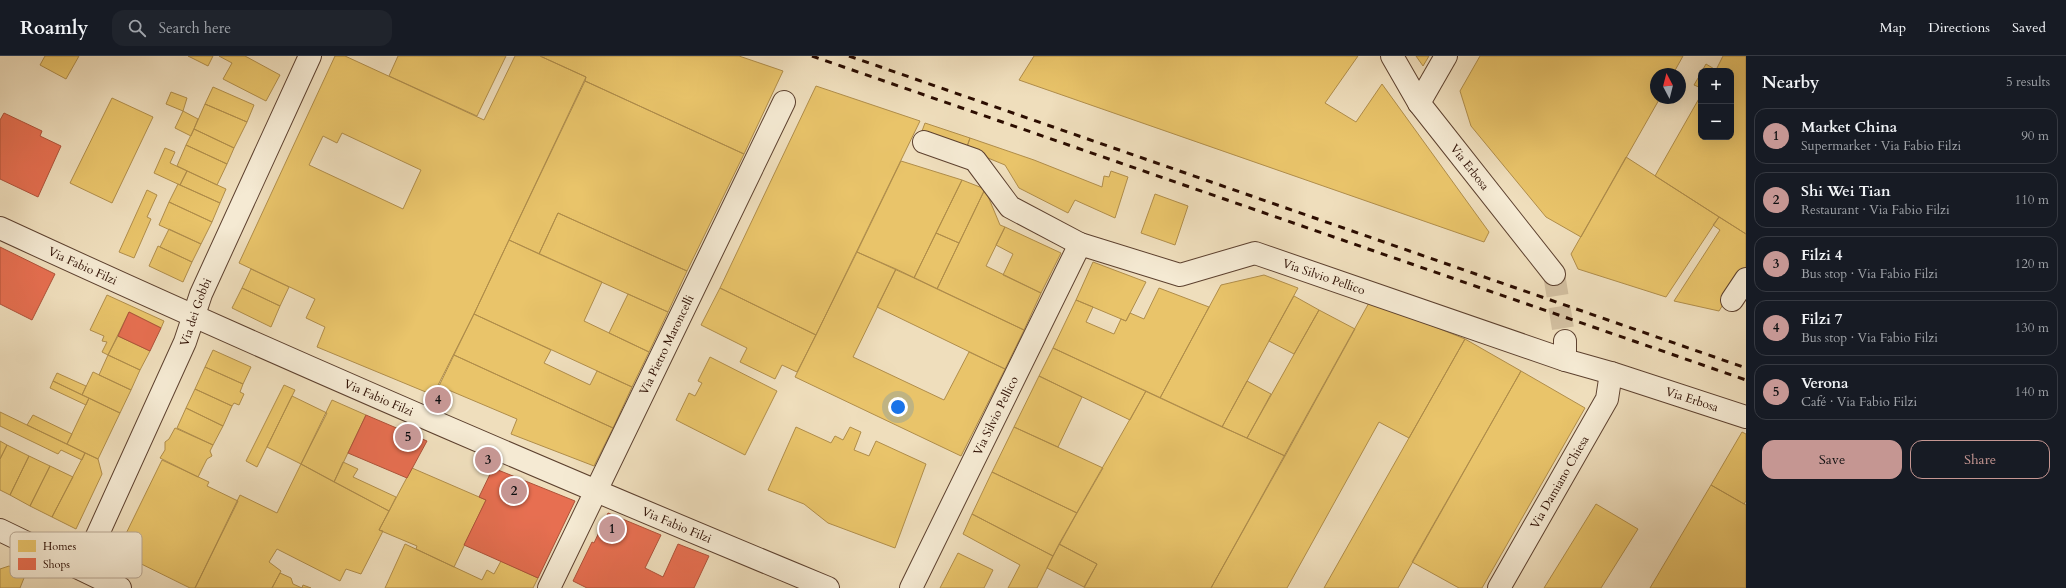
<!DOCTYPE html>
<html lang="en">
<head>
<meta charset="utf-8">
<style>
	body { margin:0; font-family:Cardo,serif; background:#20242c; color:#f1f3f6 }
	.controls { position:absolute; right:12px; top:12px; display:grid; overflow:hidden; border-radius:8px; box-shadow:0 4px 16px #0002 }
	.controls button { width:36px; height:36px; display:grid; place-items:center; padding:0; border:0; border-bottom:1px solid #363941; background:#171b24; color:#f1f3f6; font:20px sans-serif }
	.compass { position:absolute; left:1650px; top:12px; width:36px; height:36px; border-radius:50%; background:#171b24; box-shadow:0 4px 16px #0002; rotate:353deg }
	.you { position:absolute; left:898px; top:351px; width:14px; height:14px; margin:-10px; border:3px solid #fff; border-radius:50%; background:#1a73e8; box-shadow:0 0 0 6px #1a73e833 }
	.badge { display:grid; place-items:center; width:26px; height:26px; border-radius:50%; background:#c59692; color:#111; font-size:13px; font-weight:700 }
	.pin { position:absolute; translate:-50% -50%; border:2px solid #fff; box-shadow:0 1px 4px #0006 }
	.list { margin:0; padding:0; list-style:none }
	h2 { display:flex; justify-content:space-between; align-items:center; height:52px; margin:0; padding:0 16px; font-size:17px }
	h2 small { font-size:13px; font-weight:400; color:#9ea1a6 }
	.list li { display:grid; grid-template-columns:26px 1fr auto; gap:12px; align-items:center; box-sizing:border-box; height:56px; margin:0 8px 8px; padding:0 8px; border:1px solid #363941; border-radius:12px }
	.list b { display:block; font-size:15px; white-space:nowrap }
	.list p { margin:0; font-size:13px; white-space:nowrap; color:#9ea1a6 }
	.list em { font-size:13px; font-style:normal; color:#9ea1a6 }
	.actions { display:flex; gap:8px; padding:12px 16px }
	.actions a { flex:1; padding:9px 0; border:1px solid #c59692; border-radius:12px; text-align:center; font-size:14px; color:#c59692 }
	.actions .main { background:#c59692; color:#111 }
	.icon { flex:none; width:22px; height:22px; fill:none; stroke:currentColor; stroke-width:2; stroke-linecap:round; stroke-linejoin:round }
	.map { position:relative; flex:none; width:1746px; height:532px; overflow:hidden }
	header { display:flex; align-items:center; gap:24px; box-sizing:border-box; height:56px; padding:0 20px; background:#171b24; border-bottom:1px solid #363941 }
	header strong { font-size:19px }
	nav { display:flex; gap:22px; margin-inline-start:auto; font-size:14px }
	.search { width:280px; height:36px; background:#20242c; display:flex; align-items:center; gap:10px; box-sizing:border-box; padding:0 14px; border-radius:12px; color:#9ea1a6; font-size:15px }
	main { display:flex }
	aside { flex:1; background:#171b24 }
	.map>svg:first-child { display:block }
	.homes { fill:#e9c46a; stroke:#b08d4a; fill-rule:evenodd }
	.shops { fill:#e76f51; stroke:#af5239 }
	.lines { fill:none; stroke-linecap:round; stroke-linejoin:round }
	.minor-tunnel { stroke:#d2bfa0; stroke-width:22; stroke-dasharray:22 11; stroke-linecap:butt }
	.minor-casing { stroke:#5d412f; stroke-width:24 }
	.tertiary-casing { stroke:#5d412f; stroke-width:24 }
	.minor { stroke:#f5ead3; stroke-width:22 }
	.tertiary { stroke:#f5ead3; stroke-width:22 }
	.rail { stroke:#2c0d00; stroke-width:3; stroke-dasharray:7 7; stroke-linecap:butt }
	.labels { text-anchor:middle; stroke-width:4; stroke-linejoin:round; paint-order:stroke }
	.street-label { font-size:12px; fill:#2c0d00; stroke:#f5ead3 }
	.key { fill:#f5ead3; stroke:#b9a894; stroke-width:1 }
	.key-label { font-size:11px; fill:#2c0d00 }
</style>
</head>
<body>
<header>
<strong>Roamly</strong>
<div class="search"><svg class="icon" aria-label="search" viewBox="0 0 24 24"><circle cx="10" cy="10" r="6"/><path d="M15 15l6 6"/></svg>Search here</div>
<nav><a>Map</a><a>Directions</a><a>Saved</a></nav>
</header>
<main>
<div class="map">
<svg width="1746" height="532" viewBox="0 0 1746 532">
	<rect width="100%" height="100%" fill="#efdebc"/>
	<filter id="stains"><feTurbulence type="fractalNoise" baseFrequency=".005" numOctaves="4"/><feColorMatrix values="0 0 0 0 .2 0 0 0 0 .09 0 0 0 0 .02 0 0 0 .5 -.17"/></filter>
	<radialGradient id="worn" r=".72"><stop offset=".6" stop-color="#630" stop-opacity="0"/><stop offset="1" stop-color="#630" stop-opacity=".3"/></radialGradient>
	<path class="homes" d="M45 0H79L66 23 40 9Z
		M188 0H213L208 10Z
		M219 0H245L280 19 266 45 223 23 232 7Z
		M335 0H345L484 64 515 0H540L586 21 474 258 433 339 317 291 325 271 306 262 315 243 239 207ZM342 77 421 114 403 153 309 109 323 80 337 87Z
		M398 0H506L477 60 389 20Z
		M540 0H739L783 15 744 98 585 25 586 21Z
		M1034 0H1358L1325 47 1356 66 1382 28 1489 176 1484 186 1019 24Z
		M1416 0H1429L1423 10Z
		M1480 0H1683L1673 18H1656V42H1660L1581 181 1546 161 1471 70 1460 35Z
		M1723 0H1746V178L1655 120 1701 39V81H1731V15H1702L1706 8 1716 14Z
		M1701 17V32L1694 29Z
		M585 25 744 98 687 215 558 157 539 198 509 184Z
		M816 30 920 65 816 279 720 232Z
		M213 31 254 49 247 66 205 48Z
		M171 36 187 42 183 55 166 48Z
		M112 42 153 61 112 147 70 127Z
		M205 48 247 66 234 92 194 73Z
		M183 55 198 63 191 80 175 72Z
		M925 67 970 82 967 91 922 75Z
		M194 73 234 92 227 108 186 89Z
		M970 82 1034 104 1102 131 1104 120 1109 121 1111 115 1128 121 1115 162 1075 144 1068 157 1019 132 1005 109 966 93Z
		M186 89 227 108 217 129 177 110Z
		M165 92 175 96 170 107 187 115 180 129 154 117Z
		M1626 101 1719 161 1666 241 1578 213 1571 198Z
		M901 105 962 124 914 222 857 196Z
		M187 115 226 133 220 147 180 129Z
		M962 124 985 133 959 187 936 177Z
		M178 128 220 147 212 166 169 146Z
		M985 133 1000 169 1005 171 986 210 1041 237 1024 274 937 233Z
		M147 134 157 139 147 161 151 163 134 202 119 196Z
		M1155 138 1188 150 1175 189 1141 177Z
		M169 146 212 166 201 188 159 169Z
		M558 157 687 215 668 256 539 198Z
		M1719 161 1746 178V212L1719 255 1674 245 1720 174 1713 169Z
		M1005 171 1061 197 1041 237 1003 219 1013 198 996 189Z
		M169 173 201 188 192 206 160 191Z
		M936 177 959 187 937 233 914 222Z
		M509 184 602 226 584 265 649 296 632 331 474 258Z
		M158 190 192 206 183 226 149 210Z
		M857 196 896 213 853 301 944 344 969 296 1005 313 961 400 795 321Z
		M1093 206 1146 226 1126 265 1076 244Z
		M251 213 289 231 280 250 242 232Z
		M896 213 1024 274 1005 313 877 251Z
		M1264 219 1298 232 1222 371 1160 342 1221 229Z
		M242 232 280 250 271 271 232 252Z
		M720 232 816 279 797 316 782 309 775 323 740 306 747 292 701 269Z
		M1159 232 1209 251 1160 342 1053 292 1076 244 1093 251 1086 266 1114 278 1121 263 1126 265 1130 257 1144 263Z
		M628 238 668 256 649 296 609 277Z
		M107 239 164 265 161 272 129 256 108 299 102 296 107 286 102 285 104 280 90 274Z
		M1294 240 1319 254 1294 298 1269 285Z
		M1370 245 1465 283 1409 382 1379 366 1287 532H1211Z
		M1319 254 1355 273 1285 400 1247 382Z
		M474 258 551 294 544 307 590 329 597 315 632 331 613 372 454 299Z
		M118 280 150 295 140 314 108 299Z
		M1465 283 1521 315 1398 532H1324Z
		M1053 292 1146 335 1130 364 1039 320Z
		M213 294 251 311 243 328 205 311Z
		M108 299 140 314 131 334 99 319Z
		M454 299 613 372 594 410 511 378 517 363 439 330Z
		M710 301 777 335 745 399 676 364 689 337 695 340 702 327 698 325Z
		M205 311 243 328 240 336 244 338 239 349 234 347 232 350 195 333Z
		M1521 315 1585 352 1482 532H1459L1412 506Z
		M93 316 131 334 120 357 82 339Z
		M57 317 86 330 82 339 53 325Z
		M1039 320 1082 341 1058 391 1014 371Z
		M53 325 89 342 86 349 50 332Z
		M1247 325 1271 338 1247 382 1222 371Z
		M284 329 295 334 257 411 246 405Z
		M195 333 232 350 223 370 186 352Z
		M1146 335 1285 400 1211 532H1084L1097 508 1059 488Z
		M292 340 327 357 301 408 267 391Z
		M89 342 120 357 98 403 67 388Z
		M332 344 366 359 334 426 301 408Z
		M186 352 223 370 213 389 177 372Z
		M0 356 85 397 82 404 61 394 58 398 0 370Z
		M33 359 72 378 67 388 27 369Z
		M796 371 831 387 835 380 843 384 850 371 861 376 854 394 869 400 876 385 926 408 895 492 828 467 804 448 768 434Z
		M1014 371 1103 412 1077 457 992 416Z
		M175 372 213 389 210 395 212 400 207 403 198 421 160 402 165 394V386L169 383Z
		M1742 376 1746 378V445L1744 448 1711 429Z
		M0 385 7 389 0 403Z
		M7 389 29 400 10 439 0 434V403Z
		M85 397 98 403 102 418 76 473 52 461Z
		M29 400 50 410 30 450 10 439Z
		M162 404 209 426 207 430 238 445 195 532H190L117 496Z
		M343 406 358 413 353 421 396 441 389 455 334 426Z
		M301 408 389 455 379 474 383 475 361 518 346 513 340 525 277 493 269 506 281 515 272 532H195L240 439 277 457Z
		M50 410 73 421 52 461 30 450Z
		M412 412 486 444 454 511 416 493 417 490 379 474Z
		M992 416 1077 457 1053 500 972 458Z
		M1711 429 1746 449V532H1650Z
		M1596 448 1638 473 1601 532H1544Z
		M972 458 1053 500 1037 532H1008L1020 509 963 478Z
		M405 488 482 524 487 514 494 518 501 505 538 522 533 532H385Z
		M1059 488 1097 508 1084 531 1047 512Z
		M958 497 993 514 984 532H940Z
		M9 510 26 517 20 532H0V513Z
		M280 517 291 522 293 528 302 532 303 529 311 532H272Z"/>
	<path class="shops" d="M4 57 42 75 40 80 61 90 38 141 0 123V64Z
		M0 191 55 218 32 264 0 248Z
		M129 256 161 272 150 295 118 280Z
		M366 359 427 385 407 422 348 397Z
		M493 412 575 445 538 522 464 489 486 444 479 441Z
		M608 457 661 479 645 512 663 521 678 488 709 500 694 532H587L573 525 592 486 594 487Z"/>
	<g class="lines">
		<path class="minor-tunnel" d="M1554 218 1565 285"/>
		<defs>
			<g id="minor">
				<path id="s1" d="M1392 0 1419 47 1554 218"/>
				<path d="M1419 47 1446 0"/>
				<path d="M924 86 975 104 1010 151 1080 188"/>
				<path d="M1732 244 1746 223"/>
				<path id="s2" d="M1565 285V304L1611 317 1746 361"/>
				<path id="s3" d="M82 513 185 286 201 238 310 0"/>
				<path id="s4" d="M549 532 784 46"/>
				<path id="s5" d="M911 532 1080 188 1180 219 1255 197 1565 304"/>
				<path id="s6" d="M1499 532 1607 343 1611 317"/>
			</g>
			<g id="tertiary">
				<path id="s7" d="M0 172C273 298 550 417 828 532"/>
				<path d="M0 474 120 532"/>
			</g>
		</defs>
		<use href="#minor" class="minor-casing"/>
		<use href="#tertiary" class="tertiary-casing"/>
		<use href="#minor" class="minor"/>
		<use href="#tertiary" class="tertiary"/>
		<path class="rail" d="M812 0 1746 324
			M849 0 1746 312"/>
	</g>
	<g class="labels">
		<g class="street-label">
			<text dy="4" stroke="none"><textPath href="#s1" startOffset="136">Via Erbosa</textPath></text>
			<text dy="4" stroke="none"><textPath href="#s7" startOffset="91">Via Fabio Filzi</textPath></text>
			<text dy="4" stroke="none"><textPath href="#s5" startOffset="639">Via Silvio Pellico</textPath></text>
			<text dy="4" stroke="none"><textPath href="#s3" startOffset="281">Via dei Gobbi</textPath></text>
			<text dy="4" stroke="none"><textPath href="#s4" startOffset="270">Via Pietro Maroncelli</textPath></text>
			<text dy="4" stroke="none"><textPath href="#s7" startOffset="415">Via Fabio Filzi</textPath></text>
			<text dy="4" stroke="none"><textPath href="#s2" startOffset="152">Via Erbosa</textPath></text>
			<text dy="4" stroke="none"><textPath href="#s5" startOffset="192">Via Silvio Pellico</textPath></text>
			<text dy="4" stroke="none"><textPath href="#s6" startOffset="122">Via Damiano Chiesa</textPath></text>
			<text dy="4" stroke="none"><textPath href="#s7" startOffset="739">Via Fabio Filzi</textPath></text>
		</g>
	</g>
	<rect x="10" y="476" width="132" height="46" rx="6" class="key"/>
	<rect x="18" y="484" width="18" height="12" fill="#e9c46a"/>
	<rect x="18" y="502" width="18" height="12" fill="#e76f51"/>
	<g class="key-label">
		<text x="43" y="494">Homes</text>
		<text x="43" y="512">Shops</text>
	</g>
	<rect width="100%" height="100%" filter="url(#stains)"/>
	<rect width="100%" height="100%" fill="url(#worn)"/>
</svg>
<div class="controls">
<button>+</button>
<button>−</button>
</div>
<svg class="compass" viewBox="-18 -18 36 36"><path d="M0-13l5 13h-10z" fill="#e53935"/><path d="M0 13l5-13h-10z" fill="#9ea1a6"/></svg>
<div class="you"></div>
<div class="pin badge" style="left:612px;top:473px">1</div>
<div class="pin badge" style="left:514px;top:435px">2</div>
<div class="pin badge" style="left:488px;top:404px">3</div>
<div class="pin badge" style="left:438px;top:344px">4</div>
<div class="pin badge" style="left:408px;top:381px">5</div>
</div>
<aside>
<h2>Nearby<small>5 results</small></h2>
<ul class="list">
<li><span class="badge">1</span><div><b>Market China</b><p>Supermarket · Via Fabio Filzi</p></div><em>90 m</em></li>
<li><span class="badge">2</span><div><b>Shi Wei Tian</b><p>Restaurant · Via Fabio Filzi</p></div><em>110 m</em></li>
<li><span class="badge">3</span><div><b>Filzi 4</b><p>Bus stop · Via Fabio Filzi</p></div><em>120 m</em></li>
<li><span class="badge">4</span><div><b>Filzi 7</b><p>Bus stop · Via Fabio Filzi</p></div><em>130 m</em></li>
<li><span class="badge">5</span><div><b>Verona</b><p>Café · Via Fabio Filzi</p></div><em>140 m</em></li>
</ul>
<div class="actions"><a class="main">Save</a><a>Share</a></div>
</aside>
</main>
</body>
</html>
